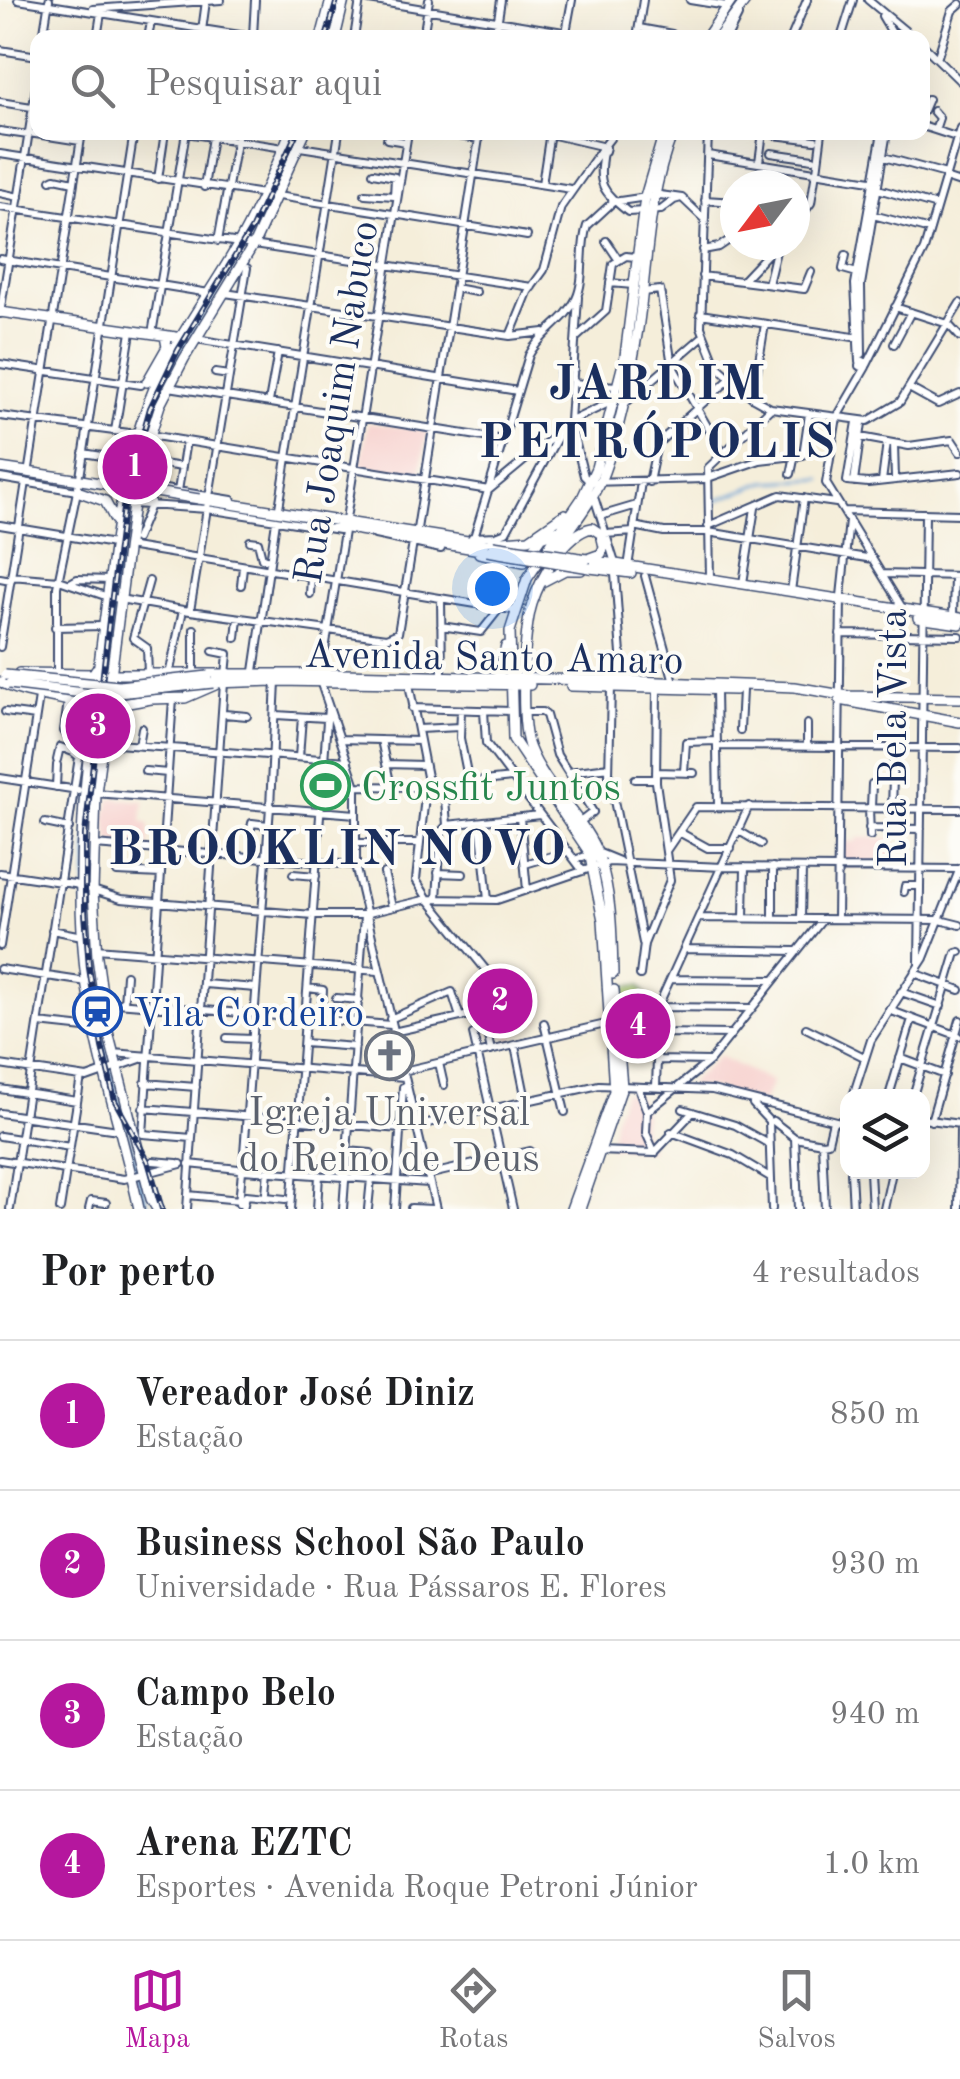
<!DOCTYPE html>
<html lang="pt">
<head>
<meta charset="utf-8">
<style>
	body { margin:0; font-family:"Old Standard TT",serif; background:#f6f6f6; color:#202124 }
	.controls { position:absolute; right:30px; bottom:30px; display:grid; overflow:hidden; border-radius:20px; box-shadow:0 10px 40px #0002 }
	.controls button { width:90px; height:90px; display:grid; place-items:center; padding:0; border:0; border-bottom:2px solid #e0e0e0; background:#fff; color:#202124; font:50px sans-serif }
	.compass { position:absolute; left:720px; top:170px; width:90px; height:90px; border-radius:50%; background:#fff; box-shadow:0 10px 40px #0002; rotate:238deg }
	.you { position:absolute; left:492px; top:588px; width:35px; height:35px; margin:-25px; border:8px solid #fff; border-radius:50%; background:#1a73e8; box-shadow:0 0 0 15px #1a73e833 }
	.badge { display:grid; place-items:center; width:65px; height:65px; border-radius:50%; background:#b5179e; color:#fff; font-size:32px; font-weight:700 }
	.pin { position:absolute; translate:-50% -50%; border:5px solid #fff; box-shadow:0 2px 10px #0006 }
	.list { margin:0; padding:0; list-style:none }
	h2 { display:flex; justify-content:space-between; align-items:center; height:130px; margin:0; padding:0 40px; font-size:42px }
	h2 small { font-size:32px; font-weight:400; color:#757577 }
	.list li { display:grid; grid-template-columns:65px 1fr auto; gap:30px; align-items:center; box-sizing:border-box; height:150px; padding:0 40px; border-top:2px solid #e0e0e0 }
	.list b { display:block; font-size:38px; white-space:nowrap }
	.list p { margin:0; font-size:32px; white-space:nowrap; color:#757577 }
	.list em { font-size:32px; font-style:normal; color:#757577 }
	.icon { flex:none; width:55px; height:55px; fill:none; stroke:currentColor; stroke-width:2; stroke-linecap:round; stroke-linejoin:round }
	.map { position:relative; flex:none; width:960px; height:1209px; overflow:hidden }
	.search { position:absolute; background:#fff; box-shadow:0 10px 40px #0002; left:30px; right:30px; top:30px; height:110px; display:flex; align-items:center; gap:25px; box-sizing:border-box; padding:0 35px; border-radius:20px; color:#757577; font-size:38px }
	.sheet { height:730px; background:#fff }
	nav { display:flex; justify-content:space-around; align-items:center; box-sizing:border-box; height:140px; border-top:2px solid #e0e0e0; background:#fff; font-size:28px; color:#757577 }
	nav a { display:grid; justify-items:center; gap:5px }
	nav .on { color:#b5179e }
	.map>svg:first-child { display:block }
	.built { fill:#f7d0cd }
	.green { fill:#b3d178; stroke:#67806b; stroke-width:2.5 }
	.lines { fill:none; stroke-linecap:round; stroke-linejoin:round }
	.stream { stroke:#68a3d8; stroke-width:2.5 }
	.river { stroke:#68a3d8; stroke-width:6 }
	.minor-casing { stroke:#3c4c71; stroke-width:10 }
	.major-casing { stroke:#3c4c71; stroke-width:12 }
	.minor { stroke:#fff; stroke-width:6 }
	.major { stroke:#fff; stroke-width:9 }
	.rail-casing { stroke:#1b2f5e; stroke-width:6 }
	.rail { stroke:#fdfcf7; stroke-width:2.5; stroke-dasharray:8; stroke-linecap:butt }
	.major-bridge-casing { stroke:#3c4c71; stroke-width:12; stroke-linecap:butt }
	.major-bridge { stroke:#fff; stroke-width:9 }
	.labels { text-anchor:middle; stroke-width:8; stroke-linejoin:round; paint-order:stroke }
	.street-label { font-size:40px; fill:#1b2f5e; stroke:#fdfcf7 }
	.leisure-label { font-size:40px; fill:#27864d; stroke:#fdfcf7; text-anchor:start }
	.transit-label { font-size:40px; fill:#164399; stroke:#fdfcf7; text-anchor:start }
	.worship-label { font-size:40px; fill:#5b616d; stroke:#fdfcf7 }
	.district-label { font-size:50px; font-weight:bold; letter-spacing:2.5px; fill:#1b2f5e; stroke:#fdfcf7 }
</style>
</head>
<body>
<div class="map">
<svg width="960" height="1209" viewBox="0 0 960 1209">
	<rect width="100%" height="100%" fill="#fdfcf7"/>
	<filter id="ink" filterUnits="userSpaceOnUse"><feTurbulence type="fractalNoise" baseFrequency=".01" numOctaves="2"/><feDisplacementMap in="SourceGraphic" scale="20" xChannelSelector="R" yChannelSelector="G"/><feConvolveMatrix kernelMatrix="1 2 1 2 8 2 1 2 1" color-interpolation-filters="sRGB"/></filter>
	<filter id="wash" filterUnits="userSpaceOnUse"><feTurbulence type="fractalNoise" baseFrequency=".0048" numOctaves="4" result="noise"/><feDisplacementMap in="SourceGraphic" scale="40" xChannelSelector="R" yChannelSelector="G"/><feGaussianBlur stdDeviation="2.25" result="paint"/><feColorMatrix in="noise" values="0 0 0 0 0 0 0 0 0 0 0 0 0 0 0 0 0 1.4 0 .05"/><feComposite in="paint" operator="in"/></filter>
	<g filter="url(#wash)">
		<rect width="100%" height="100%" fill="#f5eeda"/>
		<path class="built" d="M368 423 427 431 420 476 361 466Z
			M111 798 144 801 142 822 149 824V846L110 842 106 819Z
			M857 838H895V867H840V841L856 842Z
			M511 967 541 1021H529L511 1026 514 1042 510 1043 491 978Z
			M719 1056 772 1082 763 1102 709 1087 688 1085Z
			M624 1092 637 1096 644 1113 642 1133 652 1151 609 1147 614 1119Z"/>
		<path class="green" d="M640 986 648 998 652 1028 656 1032 654 1065H650L641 1048 643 1043 625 1042 621 987Z"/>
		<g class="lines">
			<path class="stream" d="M712 502 765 482 822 479"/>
			<path class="river" d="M329 38 340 0
				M147 1209 105 1052 87 910 91 783 126 501 145 428 165 378 244 247 299 132"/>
		</g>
	</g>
	<g filter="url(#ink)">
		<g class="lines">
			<defs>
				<path id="minor" d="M18 0 259 38
					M369 0 600 38
					M690 0 727 6
					M868 0 914 38
					M93 9 221 0
					M882 16 895 38
					M639 28 672 34
					M479 32 495 34
					M253 36 255 0
					M43 38 49 0
					M97 38 101 13
					M148 38 151 22
					M201 38 206 1
					M354 38 360 0
					M423 38 429 0
					M495 38 501 0
					M565 38 572 0
					M637 38 643 0
					M727 38 738 16
					M791 38 807 0
					M841 38 853 0
					M922 44 960 81
					M0 50 38 56
					M938 56 952 11 960 4
					M0 102 38 108
					M933 111 939 118 935 130
					M922 113 928 99
					M922 126 959 138
					M0 131 28 135
					M408 132 320 681 356 786V869L436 1209
					M541 132 601 146
					M708 132 701 327 716 365 753 398 771 408 868 421 900 402 960 303
					M29 133 80 141
					M186 133 284 148
					M774 135 815 140
					M458 136 479 139
					M387 139 406 142
					M605 145 615 132
					M601 146 606 147 605 151H601Z
					M300 147 571 189
					M603 152C597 185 602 191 628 212L661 210 674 200 681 198
					M771 153 813 159
					M0 154C176 181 352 206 527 236
					M708 155 877 182
					M880 156 946 174
					M759 162 763 132
					M817 171 822 132
					M945 178 960 183
					M158 179 165 132
					M51 180 55 178 74 182
					M542 184 550 132
					M204 187 212 137
					M878 189 937 206
					M0 193 19 197
					M365 194 394 196 395 177 373 173
					M705 200 735 202
					M0 207 532 287
					M873 215 930 230
					M795 225 811 203 816 172
					M218 241 238 132
					M606 241 618 259
					M703 250 719 247 735 236
					M846 255 843 269 857 273
					M0 259 209 293
					M702 276 804 289 811 272
					M742 281 776 245
					M610 283 633 285
					M768 284 777 247
					M455 288 476 292
					M642 292 660 290 672 365 722 452
					M225 293 510 336 544 332
					M578 297 570 421 584 476 590 482 705 479 760 460 803 455 809 414
					M895 307 948 324 960 337
					M0 314 38 75
					M700 314 860 338
					M152 334 186 132
					M510 336 528 292 544 270 561 207 601 150
					M576 338 606 311 613 264 626 256 635 257
					M196 339 518 391
					M894 344 911 312
					M862 354 861 285 887 132
					M861 360 867 363 865 368 859 366Z
					M859 362 855 284 882 132
					M0 364 141 385
					M867 365 924 250 960 128
					M866 367 837 417 826 483 903 609
					M215 373 229 375
					M559 376 561 369H574
					M573 383 617 386
					M169 387 503 440
					M909 388 938 404 960 394
					M753 397 765 324
					M269 402 278 352
					M621 407 702 337
					M0 416 137 434
					M571 421 613 401
					M857 422 847 481 868 483 960 473
					M115 431 131 332
					M149 435 489 490 570 423
					M855 436 909 446 952 440 960 452
					M894 444 895 479
					M83 453 128 460
					M142 461 182 467
					M29 468 82 132
					M791 474 795 455
					M0 478 77 491
					M882 481 887 442
					M649 482 657 444 730 379
					M854 482 862 423
					M165 489 232 500
					M178 491 186 441
					M595 500 615 563
					M133 504 207 509 339 530
					M279 508 339 132
					M844 511 960 514
					M600 516 637 505
					M0 525 114 544
					M634 526 664 532H708L873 559
					M708 526 780 495 836 503
					M417 529 480 132
					M605 534 634 532
					M375 535 441 549
					M472 537 496 536 506 532 557 438
					M474 537 529 355C541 332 565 322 576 299 586 278 579 249 587 226L613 202 660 195 682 198 703 218
					M136 539 151 503
					M250 541 258 542 262 558 269 560
					M127 546 512 610
					M628 567 641 482
					M615 574 623 681
					M883 574 960 576
					M11 576 59 580 108 597 183 610 386 638 398 633 413 543
					M645 576 674 682
					M0 578 11 580
					M710 578 708 468 771 408
					M70 583 77 579 110 580
					M743 583 755 508
					M241 585 243 567
					M791 591 804 498
					M310 594 311 578
					M441 598 442 677
					M496 607 502 583
					M190 611 247 268
					M953 616 954 576
					M441 626 481 632 500 608
					M55 627 104 626
					M194 629V674
					M840 634 960 636
					M236 638 238 618
					M0 647 26 482
					M213 651 228 654 226 675
					M57 673V587L80 477 134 132
					M148 674 147 648 133 638 149 581
					M169 675 183 610
					M253 678 276 521
					M409 684 429 787
					M611 687 609 776 643 943
					M716 690 718 806
					M173 699 143 1134 192 1138
					M68 701 64 731 67 736H74
					M412 708 511 711
					M461 710 460 738 469 783
					M484 711 486 743 583 871
					M5 712 36 716
					M525 712H542L546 715 557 755 593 812 580 822
					M224 714 247 716
					M276 715 326 718
					M418 729 460 727
					M740 730 742 690
					M340 739 420 741
					M381 740 391 787
					M103 743 348 761
					M139 745 142 728
					M717 746 960 748
					M807 746V724
					M299 757 302 717
					M386 764 424 765
					M145 771 168 773
					M568 772 609 767
					M656 772 694 773
					M684 772 686 742 717 741
					M0 778 78 790
					M635 779H656
					M356 786 426 787 512 778
					M56 787 57 765
					M95 793 356 814
					M564 800 579 790
					M871 807 872 784
					M869 808 870 836
					M892 808 894 748
					M520 818 527 890
					M480 822 488 900
					M45 823 69 828
					M447 825 540 815
					M251 828 252 823 268 825
					M869 828 921 829
					M739 831 761 844
					M679 832 708 848H731
					M356 843H419
					M94 845 355 865
					M666 851 696 807 960 809
					M577 859 597 852 619 861
					M525 864 569 851
					M117 872 161 874
					M0 873 74 884 121 899 313 915H360L428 899 497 900 609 862 723 867 960 869
					M384 873 392 907
					M438 873 463 874
					M293 874 316 876
					M904 892 905 886H920
					M437 899 441 832 447 825 444 786
					M700 918 940 920 960 925
					M744 918 745 867
					M773 918V867
					M801 919 802 868
					M837 919 841 596 849 521
					M52 930 82 936
					M0 946 39 697
					M96 949 378 971
					M685 949 796 951
					M919 964 925 513
					M0 969 87 982
					M914 973 960 990
					M640 975 644 944 670 880 656 782 657 689
					M671 979 773 980
					M204 984 256 988
					M308 988 323 990 322 1004
					M901 992 941 1006
					M336 998 359 1000
					M104 1002 391 1025
					M124 1003 126 975
					M660 1007 752 1008
					M889 1010 959 1036
					M390 1019 452 992 460 1017
					M39 1023 94 1029
					M544 1023 565 1112
					M806 1028 864 1057
					M393 1032 483 1012 480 983 490 975 428 899 416 880 426 787
					M487 1032 491 1051
					M658 1033 731 1034
					M473 1034 513 1209
					M227 1038 252 1039
					M304 1043 355 1047
					M515 1046 526 1100
					M113 1053 404 1077
					M900 1058 945 1075
					M657 1060 709 1061
					M439 1063 444 1085
					M0 1065 87 1078 146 1057
					M403 1071 610 1023
					M145 1083 196 1087
					M638 1087 647 1112
					M656 1087 659 1004 749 806
					M0 1089 77 1101
					M853 1096 871 1040 924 958 960 868
					M889 1096 912 1019
					M913 1096 956 953 960 952
					M753 1104 768 1120
					M143 1108 401 1129 599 1085 712 1090 848 1124
					M683 1109 735 1125 769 1144
					M0 1113 118 1130
					M922 1119 960 1124
					M773 1121 795 1138 822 1143
					M931 1121 960 1020
					M769 1122 772 1209
					M671 1132 733 1155 770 1177
					M0 1136 70 1147
					M795 1138 798 1209
					M822 1143 825 1209
					M822 1143 828 1142 833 1121
					M347 1151 371 1153
					M597 1151 655 1153 646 1133 647 1112 710 1061 823 919
					M655 1152 693 1112
					M0 1160 124 1179 181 1164
					M153 1161 177 1163
					M189 1164 239 1169
					M243 1166 270 807 276 681
					M243 1170 429 1183
					M851 1172 853 1209
					M870 1172 872 1209
					M427 1175 530 1151
					M266 1193 268 1171
					M188 1195 240 1200
					M239 1203 242 1171
					M411 1208 433 1209
					M10 1209 79 757 73 752 60 747 57 760
					M60 1209 81 1077
					M89 1209 91 1201 106 1203
					M187 1209 224 683
					M243 1209 246 1195 286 1199
					M291 1209 328 707
					M317 1209 319 1175
					M343 1209 364 916
					M368 1209 371 1179
					M395 1209 403 1087
					M884 1209 892 1172
					M959 1209 960 1130"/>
				<path id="major" d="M321 38 331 0
					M335 38 344 0
					M706 38 732 0
					M718 38 746 0
					M0 312 183 338
					M147 382 167 347 165 336
					M0 468 81 480
					M77 491 105 501 115 520
					M199 499 493 545
					M335 526 487 551
					M491 542 529 539 565 514
					M555 551C572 525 593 502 604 472 619 431 631 373 638 329 648 261 647 198 673 132
					M479 553 524 562 542 537 561 529
					M587 559 601 554 604 547 601 534 592 528C565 533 540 579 532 604 524 630 519 724 530 749 546 790 586 818 600 860 612 897 612 936 613 974
					M590 560 960 618
					M590 568 631 573
					M544 581 565 570H581
					M918 618 960 624
					M19 673 93 674 96 669
					M105 674H343L634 681 795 687 848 696 960 698
					M498 678 506 646
					M1 682C28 699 77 695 93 714
					M213 683 276 681 530 685
					M571 686 735 690
					M840 700 960 722
					M106 707 151 699 185 698 215 685
					M139 1209C123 1134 98 1063 87 987 71 866 89 744 104 624 114 547 121 474 149 401 170 345 210 295 239 243 259 207 275 170 290 132
					M157 1209 151 1199 107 1028 97 957 93 891 96 793 133 504 142 461 160 405 184 359 255 242 305 132
					M571 1209 614 1091 603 920 589 852 513 739 510 631 527 579 582 498 596 468 625 356 645 197 664 132
					M580 1209 622 1087 614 990"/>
			</defs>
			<use href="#minor" class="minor-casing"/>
			<use href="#major" class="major-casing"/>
			<use href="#minor" class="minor"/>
			<use href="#major" class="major"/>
			<defs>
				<path id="rail" d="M326 38 337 0
					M162 1209 148 1161 115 1101 102 1047 89 968 85 912V835L109 620 124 501 150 408 178 350 252 228 297 132"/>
			</defs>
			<use href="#rail" class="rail-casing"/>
			<use href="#rail" class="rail"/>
			<defs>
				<path id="major-bridge" d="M81 480 199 499
					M493 545 587 559
					M487 551 590 568
					M5 675 119 686 208 676
					M9 684 99 695 213 683"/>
			</defs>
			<use href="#major-bridge" class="major-bridge-casing"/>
			<use href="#major-bridge" class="major-bridge"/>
		</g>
	</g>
	<defs>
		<symbol id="stadium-ring" viewBox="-11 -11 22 22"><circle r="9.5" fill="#fdfcf7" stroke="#2e9e5b" stroke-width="1.5"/><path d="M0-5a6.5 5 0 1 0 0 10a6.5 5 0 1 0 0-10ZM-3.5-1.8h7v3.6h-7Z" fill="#2e9e5b"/></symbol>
		<symbol id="station-ring" viewBox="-11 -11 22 22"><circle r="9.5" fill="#fdfcf7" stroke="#1a4fb4" stroke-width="1.5"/><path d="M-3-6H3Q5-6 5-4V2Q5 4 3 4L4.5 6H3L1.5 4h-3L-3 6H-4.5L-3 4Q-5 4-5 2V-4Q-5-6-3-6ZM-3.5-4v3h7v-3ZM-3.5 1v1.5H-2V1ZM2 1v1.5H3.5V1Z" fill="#1a4fb4"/></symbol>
		<symbol id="church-ring" viewBox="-11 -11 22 22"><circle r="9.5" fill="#fdfcf7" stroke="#6b7280" stroke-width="1.5"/><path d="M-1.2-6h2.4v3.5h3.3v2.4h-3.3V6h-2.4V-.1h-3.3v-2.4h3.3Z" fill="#6b7280"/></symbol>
	</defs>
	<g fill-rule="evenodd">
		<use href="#stadium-ring" x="298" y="758" width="55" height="55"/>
		<use href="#station-ring" x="70" y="984" width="55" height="55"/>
		<use href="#church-ring" x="362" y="1028" width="55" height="55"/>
	</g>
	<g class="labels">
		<g class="street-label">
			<text transform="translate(335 402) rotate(-81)" y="14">Rua Joaquim Nabuco</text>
			<text transform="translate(494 656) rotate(1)" y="14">Avenida Santo Amaro</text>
			<text transform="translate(892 738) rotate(-90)" y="14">Rua Bela Vista</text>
		</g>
		<g class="leisure-label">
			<text x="361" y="800">Crossfit Juntos</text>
		</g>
		<g class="transit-label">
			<text x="133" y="1026">Vila Cordeiro</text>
		</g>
		<g class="worship-label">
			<text x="389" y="1125">Igreja Universal<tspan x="389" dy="46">do Reino de Deus</tspan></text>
		</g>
		<g class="district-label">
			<text x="658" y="399">JARDIM<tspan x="658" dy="58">PETRÓPOLIS</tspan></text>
			<text x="338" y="864">BROOKLIN NOVO</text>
		</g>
	</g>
</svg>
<div class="controls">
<button><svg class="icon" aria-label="layers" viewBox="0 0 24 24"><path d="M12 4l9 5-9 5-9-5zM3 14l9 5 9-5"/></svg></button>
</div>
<svg class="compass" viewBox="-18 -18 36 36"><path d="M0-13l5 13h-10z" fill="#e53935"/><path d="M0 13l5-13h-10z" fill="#757577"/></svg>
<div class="you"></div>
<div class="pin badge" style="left:135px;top:467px">1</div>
<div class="pin badge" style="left:500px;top:1001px">2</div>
<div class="pin badge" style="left:98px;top:726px">3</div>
<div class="pin badge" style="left:638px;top:1026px">4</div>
<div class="search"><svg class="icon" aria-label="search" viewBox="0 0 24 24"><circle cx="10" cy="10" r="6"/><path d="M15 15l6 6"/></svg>Pesquisar aqui</div>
</div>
<section class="sheet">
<h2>Por perto<small>4 resultados</small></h2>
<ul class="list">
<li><span class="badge">1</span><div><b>Vereador José Diniz</b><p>Estação</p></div><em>850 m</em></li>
<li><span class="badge">2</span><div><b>Business School São Paulo</b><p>Universidade · Rua Pássaros E. Flores</p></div><em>930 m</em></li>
<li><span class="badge">3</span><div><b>Campo Belo</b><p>Estação</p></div><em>940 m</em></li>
<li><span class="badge">4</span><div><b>Arena EZTC</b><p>Esportes · Avenida Roque Petroni Júnior</p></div><em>1.0 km</em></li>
</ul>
</section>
<nav>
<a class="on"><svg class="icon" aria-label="map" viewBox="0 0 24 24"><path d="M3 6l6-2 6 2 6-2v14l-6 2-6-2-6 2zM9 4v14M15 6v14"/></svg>Mapa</a>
<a><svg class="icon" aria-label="directions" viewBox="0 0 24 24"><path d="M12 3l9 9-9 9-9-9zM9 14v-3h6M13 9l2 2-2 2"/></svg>Rotas</a>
<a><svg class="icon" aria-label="saved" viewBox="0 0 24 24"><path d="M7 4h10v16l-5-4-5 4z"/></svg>Salvos</a>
</nav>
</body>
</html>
